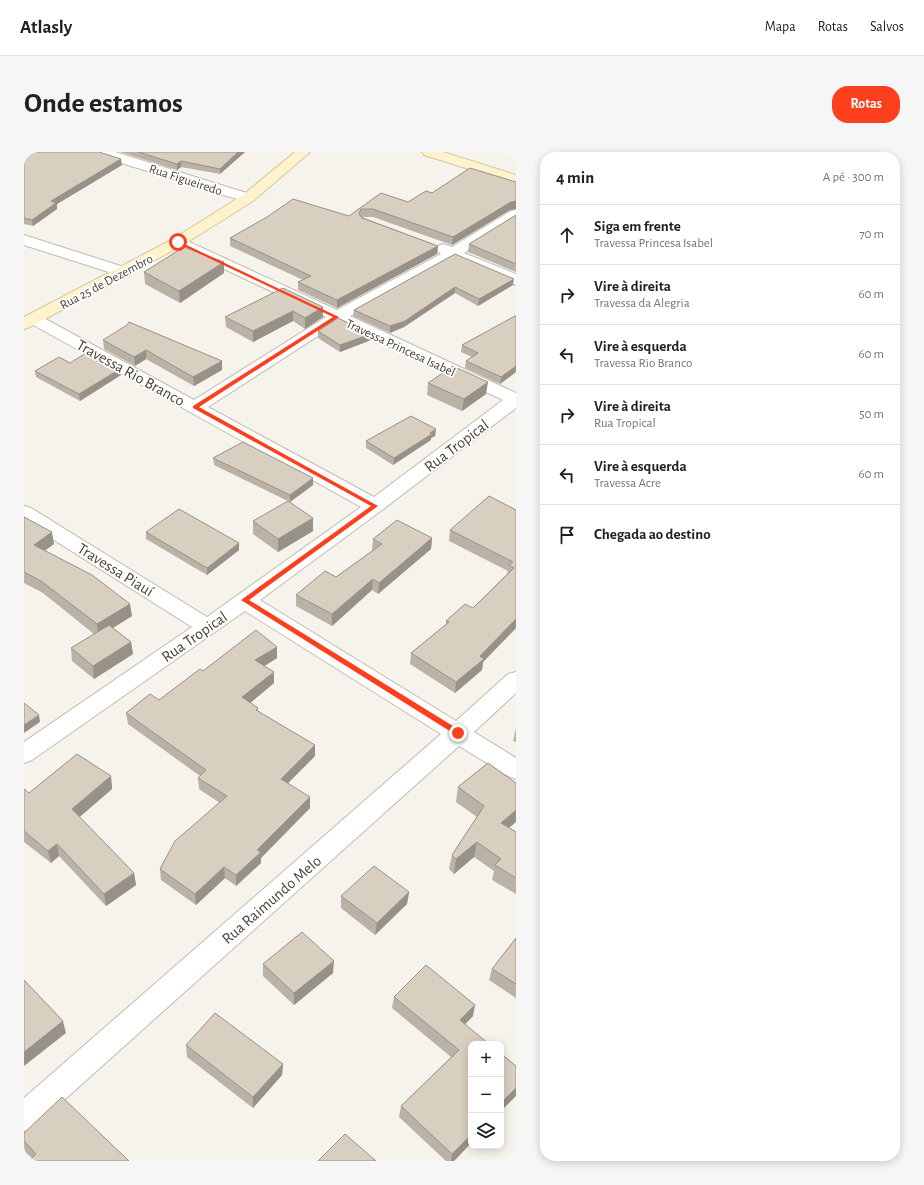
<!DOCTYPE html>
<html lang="pt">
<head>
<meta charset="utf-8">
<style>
	body { margin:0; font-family:"Alegreya Sans",sans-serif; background:#f6f6f6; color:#202124 }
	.controls { position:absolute; right:12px; bottom:12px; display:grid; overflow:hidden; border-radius:8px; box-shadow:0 2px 10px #0003 }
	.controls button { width:36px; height:36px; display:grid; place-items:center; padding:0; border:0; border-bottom:1px solid #e0e0e0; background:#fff; color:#202124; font:20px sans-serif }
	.stop { position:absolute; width:12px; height:12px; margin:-9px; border:3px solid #fc3f1d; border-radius:50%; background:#fff }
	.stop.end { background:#fc3f1d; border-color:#fff; box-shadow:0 1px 4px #0008 }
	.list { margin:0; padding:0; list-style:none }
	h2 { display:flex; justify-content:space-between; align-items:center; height:52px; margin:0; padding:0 16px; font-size:17px }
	h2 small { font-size:13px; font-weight:400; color:#757577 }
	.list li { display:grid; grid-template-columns:26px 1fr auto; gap:12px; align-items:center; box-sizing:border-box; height:60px; padding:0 16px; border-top:1px solid #e0e0e0 }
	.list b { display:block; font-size:15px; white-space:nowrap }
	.list p { margin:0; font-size:13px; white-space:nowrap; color:#757577 }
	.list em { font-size:13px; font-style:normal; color:#757577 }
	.icon { flex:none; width:22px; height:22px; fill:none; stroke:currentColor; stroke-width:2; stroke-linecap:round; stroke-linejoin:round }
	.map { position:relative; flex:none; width:492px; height:1009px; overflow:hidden; border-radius:16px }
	header { display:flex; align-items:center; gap:24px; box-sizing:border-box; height:56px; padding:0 20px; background:#fff; border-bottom:1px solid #e0e0e0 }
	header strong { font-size:19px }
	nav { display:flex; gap:22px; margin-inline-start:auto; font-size:14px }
	.intro { display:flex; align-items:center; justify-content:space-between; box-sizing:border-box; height:96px; padding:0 24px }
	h1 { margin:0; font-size:28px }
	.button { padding:10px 18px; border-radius:16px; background:#fc3f1d; color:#fff; font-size:14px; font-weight:700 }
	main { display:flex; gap:24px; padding:0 24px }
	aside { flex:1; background:#fff; border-radius:16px; box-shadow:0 2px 10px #0003 }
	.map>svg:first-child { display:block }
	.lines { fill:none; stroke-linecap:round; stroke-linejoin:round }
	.street-casing { stroke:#c2bbae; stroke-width:2 }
	.secondary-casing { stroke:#d6c79b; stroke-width:2 }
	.street { fill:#fff; fill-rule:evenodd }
	.secondary { fill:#fff3cd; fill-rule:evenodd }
	.wall { fill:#bab2a6 }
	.shaded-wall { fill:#979187 }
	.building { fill:#d8cfc1; stroke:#979187 }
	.route { fill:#fc3f1d }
	.labels { text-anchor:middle; stroke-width:3.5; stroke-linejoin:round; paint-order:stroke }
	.far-street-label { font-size:13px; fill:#4b4439; stroke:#fff }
	.street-label { font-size:16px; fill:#4b4439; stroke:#fff }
</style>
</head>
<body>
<header>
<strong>Atlasly</strong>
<nav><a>Mapa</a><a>Rotas</a><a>Salvos</a></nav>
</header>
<div class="intro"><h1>Onde estamos</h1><a class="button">Rotas</a></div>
<main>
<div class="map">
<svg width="492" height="1009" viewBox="0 0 492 1009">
	<rect width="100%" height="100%" fill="#f6f3ec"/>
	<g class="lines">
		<defs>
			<path id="street" d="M70 0H91L229 43 231 46 229 49H219L72 3Z
				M492 58V68L440 101 492 122V133L429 107 326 164 492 241V256L358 358 236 448 432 569 484 522 492 520V541L450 580 492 606V627L484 624 435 594 10 975 0 979V946L417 582 221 459 8 608 0 611V590L168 475 0 369V354L7 356 183 465 337 355 4 170 2 167 4 164 10 162 16 164 170 248 302 165 149 93 146 90 149 87H159L313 158 417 102 411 97 414 94 419 92 428 95 487 59ZM314 171 479 248 350 345 184 255Z
				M0 83 106 117 108 120 106 123H94L0 93Z"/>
			<path id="secondary" d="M271 0H286L229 49 159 93 6 175 0 177V165L149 87 219 43Z
				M398 0H419L492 23V32L400 3Z"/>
		</defs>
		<use href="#street" class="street-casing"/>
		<use href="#secondary" class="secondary-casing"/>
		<use href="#street" class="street"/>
		<use href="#secondary" class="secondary"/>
	</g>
	<path class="wall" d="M0 0 98 13 33 52V57L9 74 0 72Z
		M96 0H221L196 22 157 15 153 18Z
		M492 30V57L486 58 428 93 349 65H338L414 94 413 102 313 156 274 138V130L279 128 206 94V86L325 64 357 41 384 50 408 41Z
		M492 63V120L444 100 445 92Z
		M431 102 489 133 454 154 431 141 380 175 366 181 329 164 330 158Z
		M200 110V121L156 151 121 132 120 120Z
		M259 136 299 165 281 177 269 169 229 190 202 175 201 165Z
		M492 164V220L476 232 441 216 442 209 448 205 437 200 438 193Z
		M294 179 347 188 316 200 294 186Z
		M79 188 198 209V218L170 234 122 207 111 214 80 197Z
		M11 219 97 223 56 249 12 225Z
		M404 231 462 242 438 259 403 243Z
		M412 277 411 284 407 286V288L369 313 342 296V289Z
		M189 306 289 333 266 350 190 313Z
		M492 358V476L459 510 458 518 431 541 386 512 387 501 422 473V469L449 456 483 422 484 419 425 389 426 378Z
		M0 365 30 392 21 398 108 464 89 476 107 490 109 502 70 527 48 509 47 496 70 482 19 441 0 431Z
		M229 369 289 379 254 400 229 382Z
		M122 380 215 391V398L183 423 122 387Z
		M408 386 407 397 354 442 348 438 308 474 272 454V443L312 425 349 398H348L349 387Z
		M253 495V506L240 514 250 531 226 551 234 556V559L291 604 264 631 286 656 237 706V711L212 734 201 726 172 753 137 728 136 717 196 651 175 637 174 626 176 624 104 572 102 561 135 548 179 519Z
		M492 576V590L489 589Z
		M464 611 485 676 492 680V742L468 728 470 719 450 705 430 722 425 717 428 703 453 665 432 650 434 635Z
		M87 624 88 637 55 665 110 721 112 733 82 754 35 704 27 711 0 690V637L5 641Z
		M385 740 383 752 351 783 317 756V744Z
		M492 786V846L465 828 468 817Z
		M239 812 309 821 270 853 239 824Z
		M370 845 449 864 441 872 447 892V991L430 1009H422L375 965 377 954 427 905 368 856Z
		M162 893 259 912 258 923 229 956 163 905Z
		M0 981 105 1009 8 1006 0 999Z"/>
	<path class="shaded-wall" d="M214 0H221L196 22V17Z
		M97 7 98 13 33 52V57L9 74 8 68 27 49Z
		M157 9V15L153 18V12Z
		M492 49V57L486 58 428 93 429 85 487 50Z
		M414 94 413 102 313 156V148Z
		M200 110V121L156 151 155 139Z
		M490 127 489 133 454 154 455 147Z
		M431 135V141L380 175 366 181V174Z
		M299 155V165L281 177V166Z
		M269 159V169L229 190V179Z
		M347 182V188L316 200V193Z
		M122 198V207L111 214 110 205Z
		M198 209V218L170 234 169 225Z
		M492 214V220L476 232 477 225Z
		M96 217 97 223 56 249 55 242Z
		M464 230 462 242 438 259 440 247Z
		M412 277 411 284 407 286V288L369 313 370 306Z
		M289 326V333L266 350V343Z
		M289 366V379L254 400V387Z
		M28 380 30 392 12 405 10 393Z
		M408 386 407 397 354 442 355 431Z
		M215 391V398L183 423V416Z
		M349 427 348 438 308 474V462Z
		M106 452 108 464 74 485 73 472Z
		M492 467V476L459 510 458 518 431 541 432 530 456 504Z
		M107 490 109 502 70 527 69 514Z
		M253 495V506L231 520V508Z
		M250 520V531L219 557 218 545Z
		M15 563 16 570 0 581V573Z
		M291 593V604L257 638V627Z
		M87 624 88 637 50 670 48 657Z
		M286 645V656L237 706V711L212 734V723L233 698Z
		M492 658V670L474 685 477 671Z
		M453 690 450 705 430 722 432 707Z
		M33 692 35 704 27 711 24 699Z
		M200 715 201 726 172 753 171 742Z
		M110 721 112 733 82 754 80 742Z
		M385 740 383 752 351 783 353 771Z
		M310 809 309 821 270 853V841Z
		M451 853 449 864 434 880 436 868Z
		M39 869 42 881 0 914V900Z
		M259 912 258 923 229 956V945Z
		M492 936V944L477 959V951Z
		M447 983V991L430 1009H427L428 1002Z"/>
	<path class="building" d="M0 0H75L97 7 27 49 32 51 8 68 0 66Z
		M114 0H214L196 17 157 9 153 12Z
		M446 16 492 30V49L487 50 429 85 349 57H337L335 62 338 66 414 94 313 148 274 130 287 124 206 86 243 65 269 47 325 64 357 41 384 50 402 39 408 41Z
		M492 63V112L445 92Z
		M160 95 200 110 155 139 120 120Z
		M431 102 490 127 455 147 431 135 381 169 366 174 330 158Z
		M259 136 299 155 281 166 269 159 229 179 201 165Z
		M491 164H492V214L477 225 442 209 454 201 438 193Z
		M314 166 347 182 316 193 294 179Z
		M105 170 198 209 169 225 122 198 110 205 79 188 103 173Z
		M65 199 96 217 55 242 11 219 35 205 46 211Z
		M429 214 464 230 440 247 404 231Z
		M387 264 412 277 406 281 408 282 370 306 342 289Z
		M219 290 289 326 266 343 189 306Z
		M465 344 492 358V467L456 504 460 507 432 530 387 501 425 470 422 469 441 452 449 456 490 416 485 413 489 410 426 378Z
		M264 349 289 366 254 387 229 369Z
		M155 357 215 391 183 416 122 380Z
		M0 365 28 380 10 393 68 423 106 452 73 472 17 429 0 420Z
		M373 368 408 386 355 431 349 427 308 462 272 443 301 419 312 425 358 392 349 387Z
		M85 473 107 490 69 514 47 496Z
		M232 478 253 495 231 508 250 520 218 545 234 556 232 558 291 593 257 627 286 645 233 698 237 700 212 723 200 715 171 742 136 717 151 689 203 644 174 626 182 618 102 561 126 542 135 548 176 517 179 519Z
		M0 551 15 563 0 573Z
		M53 602 87 624 48 657 110 721 80 742 33 692 24 699 0 679V637L5 641Z
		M464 611 492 631V658L477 671 492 680V726L471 713 477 707 453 690 432 707 428 703 460 654 434 635Z
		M350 714 385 740 353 771 317 744Z
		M278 780 310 809 270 841 239 812Z
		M492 786V832L468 817Z
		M402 813 451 853 436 868 465 892H447V983L428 1002 377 954 435 898 370 845Z
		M0 828 39 869 0 900Z
		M191 861 259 912 229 945 162 893Z
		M477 902 492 914V936L477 951Z
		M38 945 105 1009H5L12 1002 0 989V981Z
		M321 982 352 1009H294Z"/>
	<path class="route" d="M154 89 315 165 175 255 354 354 225 448 437 579V583H432L217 448 347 354 169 256V254L309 165 153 91Z"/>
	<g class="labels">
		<g class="far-street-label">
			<text transform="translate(162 27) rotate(18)" y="5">Rua Figueiredo</text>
			<text transform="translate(82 129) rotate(-28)" y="5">Rua 25 de Dezembro</text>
			<text transform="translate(377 195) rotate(25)" y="5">Travessa Princesa Isabel</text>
		</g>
		<g class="street-label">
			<text transform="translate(107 220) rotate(29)" y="6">Travessa Rio Branco</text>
			<text transform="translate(432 293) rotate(-37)" y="6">Rua Tropical</text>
			<text transform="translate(92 417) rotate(32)" y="6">Travessa Piauí</text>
			<text transform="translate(170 484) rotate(-35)" y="6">Rua Tropical</text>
			<text transform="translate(247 747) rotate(-41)" y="6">Rua Raimundo Melo</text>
		</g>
	</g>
</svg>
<div class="controls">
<button>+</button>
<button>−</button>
<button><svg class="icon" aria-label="layers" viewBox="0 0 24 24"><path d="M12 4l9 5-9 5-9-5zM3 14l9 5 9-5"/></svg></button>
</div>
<div class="stop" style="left:154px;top:90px"></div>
<div class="stop end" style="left:434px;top:581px"></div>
</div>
<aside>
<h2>4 min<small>A pé · 300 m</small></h2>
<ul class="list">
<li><svg class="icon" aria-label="ahead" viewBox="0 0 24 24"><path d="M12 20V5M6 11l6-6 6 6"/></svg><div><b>Siga em frente</b><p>Travessa Princesa Isabel</p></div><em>70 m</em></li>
<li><svg class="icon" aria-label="right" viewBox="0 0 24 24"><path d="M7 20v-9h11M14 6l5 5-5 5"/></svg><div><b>Vire à direita</b><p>Travessa da Alegria</p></div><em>60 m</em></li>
<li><svg class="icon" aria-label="left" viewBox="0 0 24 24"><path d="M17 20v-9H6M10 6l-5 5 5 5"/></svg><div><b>Vire à esquerda</b><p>Travessa Rio Branco</p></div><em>60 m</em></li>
<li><svg class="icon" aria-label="right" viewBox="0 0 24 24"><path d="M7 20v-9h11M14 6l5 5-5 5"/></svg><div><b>Vire à direita</b><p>Rua Tropical</p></div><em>50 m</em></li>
<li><svg class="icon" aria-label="left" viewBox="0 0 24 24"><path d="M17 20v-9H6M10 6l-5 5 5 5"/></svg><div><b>Vire à esquerda</b><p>Travessa Acre</p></div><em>60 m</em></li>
<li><svg class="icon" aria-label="arrive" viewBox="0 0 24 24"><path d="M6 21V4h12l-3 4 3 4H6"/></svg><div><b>Chegada ao destino</b></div></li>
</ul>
</aside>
</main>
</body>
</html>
